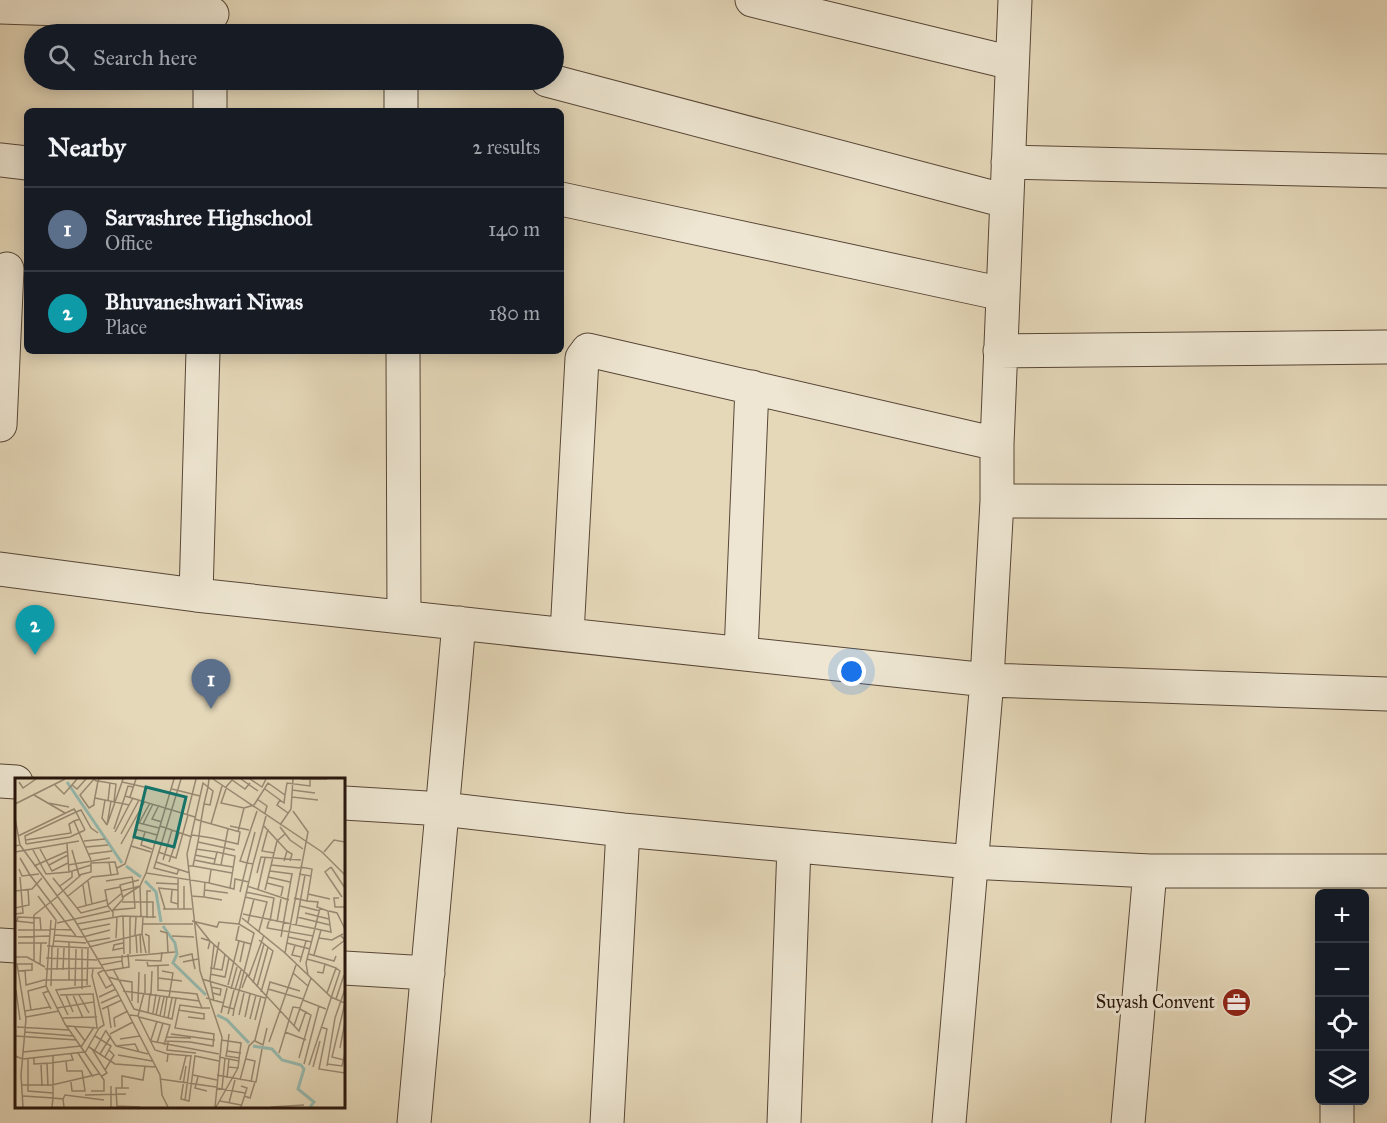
<!DOCTYPE html>
<html lang="en">
<head>
<meta charset="utf-8">
<style>
	body { margin:0; font-family:"IM FELL Great Primer",serif; background:#20242c; color:#f1f3f6 }
	.controls { position:absolute; right:18px; bottom:18px; display:grid; overflow:hidden; border-radius:9px; box-shadow:0 3px 15px #0003 }
	.controls button { width:54px; height:54px; display:grid; place-items:center; padding:0; border:0; border-bottom:2px solid #363941; background:#171b24; color:#f1f3f6; font:30px sans-serif }
	.you { position:absolute; left:852px; top:672px; width:21px; height:21px; margin:-15px; border:4px solid #fff; border-radius:50%; background:#1a73e8; box-shadow:0 0 0 9px #1a73e833 }
	.badge { display:grid; place-items:center; width:39px; height:39px; border-radius:50%; background:#2563eb; color:#fff; font-size:20px; font-weight:700 }
	.pin { position:absolute; translate:-50% -50px; filter:drop-shadow(0 2px 3px #0008) }
	.pin::after { content:''; position:absolute; top:32px; width:21px; height:18px; background:inherit; clip-path:polygon(0 0,100% 0,50% 100%) }
	.list { margin:0; padding:0; list-style:none }
	h2 { display:flex; justify-content:space-between; align-items:center; height:78px; margin:0; padding:0 24px; font-size:26px }
	h2 small { font-size:20px; font-weight:400; color:#9ea1a6 }
	.list li { display:grid; grid-template-columns:39px 1fr auto; gap:18px; align-items:center; box-sizing:border-box; height:84px; padding:0 24px; border-top:2px solid #363941 }
	.list b { display:block; font-size:22px; white-space:nowrap }
	.list p { margin:0; font-size:20px; white-space:nowrap; color:#9ea1a6 }
	.list em { font-size:20px; font-style:normal; color:#9ea1a6 }
	.icon { flex:none; width:33px; height:33px; fill:none; stroke:currentColor; stroke-width:2; stroke-linecap:round; stroke-linejoin:round }
	.map { position:relative; flex:none; width:1387px; height:1123px; overflow:hidden }
	.search { position:absolute; background:#171b24; box-shadow:0 3px 15px #0003; left:24px; top:24px; width:540px; height:66px; display:flex; align-items:center; gap:15px; box-sizing:border-box; padding:0 21px; border-radius:33px; color:#9ea1a6; font-size:22px }
	.panel { position:absolute; background:#171b24; box-shadow:0 3px 15px #0003; left:24px; top:108px; width:540px; height:246px; border-radius:9px }
	.map>svg:first-child { display:block }
	.lines { fill:none; stroke-linecap:round; stroke-linejoin:round }
	.minor-casing { stroke:#574637; stroke-width:35 }
	.minor { stroke:#eee6d2; stroke-width:33 }
	.labels { text-anchor:middle; stroke-width:6; stroke-linejoin:round; paint-order:stroke }
	.poi-label { font-size:18px; fill:#28150c; stroke:#eee6d2; text-anchor:end }
	.inset-river { fill:none; stroke:#96baaf; stroke-width:3 }
	.inset-road { fill:none; stroke:#998a74; stroke-width:1.5 }
	.view { fill:#0f766e; fill-opacity:0.15; stroke:#0f766e; stroke-width:3 }
	.inset-edge { fill:none; stroke:#28150c; stroke-width:3 }
</style>
</head>
<body>
<div class="map">
<svg width="1387" height="1123" viewBox="0 0 1387 1123">
	<rect width="100%" height="100%" fill="#e5d8b9"/>
	<filter id="stains"><feTurbulence type="fractalNoise" baseFrequency=".00333" numOctaves="4"/><feColorMatrix values="0 0 0 0 .2 0 0 0 0 .09 0 0 0 0 .02 0 0 0 .5 -.17"/></filter>
	<radialGradient id="worn" r=".72"><stop offset=".6" stop-color="#630" stop-opacity="0"/><stop offset="1" stop-color="#630" stop-opacity=".3"/></radialGradient>
	<g class="lines">
		<defs>
			<path id="minor" d="M752 0 1012 63
				M0 7 212 14
				M401 80V111
				M547 80 1006 201
				M210 111V80
				M0 160 27 163
				M1008 162 1387 171
				M561 199 1003 294
				M403 351 404 617
				M1000 351 1387 347
				M0 425 7 269
				M997 501 1387 502
				M0 569 196 595 987 680 1387 694
				M196 595 203 351
				M567 634 582 358 588 350 997 444
				M741 653 752 387
				M0 781 16 782
				M344 803 443 809 623 830 971 862 1150 871H1387
				M0 945 16 946
				M344 968 428 973
				M1337 1100V1123
				M414 1123 459 623
				M607 1123 623 830
				M784 1123 794 846
				M949 1123 987 680 997 501V444L1015 0
				M1128 1123 1150 871"/>
		</defs>
		<use href="#minor" class="minor-casing"/>
		<use href="#minor" class="minor"/>
	</g>
	<defs>
		<symbol id="office-disc" viewBox="-11 -11 22 22"><circle r="9.5" fill="#8f2418" stroke="#eee6d2"/><path d="M-6-3h4V-5.5h4V-3h4V5H-6ZM-1-4.5V-3h2v-1.5ZM-6 0V1H6V0Z" fill="#fff"/></symbol>
	</defs>
	<g fill-rule="evenodd">
		<use href="#office-disc" x="1220" y="986" width="33" height="33"/>
	</g>
	<g class="labels">
		<g class="poi-label">
			<text x="1215" y="1008">Suyash Convent</text>
		</g>
	</g>
	<g transform="translate(15 778)">
		<rect width="330" height="330" fill="#e5d8b9"/>
		<path class="inset-river" d="M52 4 107 85M111 88 126 99M130 103 141 114 146 144M148 148 160 165 162 176 158 185 191 217M202 237 212 242 234 265M238 268 257 271 267 282 286 287 289 291 283 311 299 324 295 329"/>
		<path class="inset-road" d="M62 1 57 7 62 11 71 1M84 1 83 3 79 24V27L74 30 65 17 79 1 81 3H83L101 6 99 24M108 1 107 4 156 15M159 1 131 95 194 105 196 92M194 1 193 9 189 26 195 27 198 13 188 5 172 76 185 193 207 259 200 329M198 1 307 74 330 97M226 1 243 13M235 1 247 9 251 1M286 1H312M4 4 8 10 21 1M40 7 49 16 57 7M118 9 113 8 110 18 180 39M211 9 217 2 230 11 235 5M157 11 185 18M211 11 206 25 229 30 239 27 253 5 270 17 272 5 295 8V1M250 11 269 25 270 17M277 12 300 15M19 17 50 35M115 19 121 1M277 19 303 22M80 20 114 27 118 20M242 21 252 28 250 35M90 22 87 40 92 47M265 22 262 27 273 35M93 23 95 5M33 25 54 29M135 25 124 45 144 50M0 26 50 1M144 27 137 41 147 44M278 33 293 54 270 175 316 219 330 225M172 37 181 1M0 40 5 67 0 68M65 41 59 43 76 82M180 41 186 43 189 26M128 46 138 26M196 46 207 8M92 47 107 4M92 47 96 23M248 47 272 73M265 47 276 31 278 1M145 48 177 59M215 48 234 52M265 49 275 62 288 71M99 51 110 18M120 51 142 57M253 51 247 73 259 75 262 63 270 56M100 54 114 27M130 54 126 67 137 71M223 54 229 30M240 54 232 85 238 86 251 38M106 56 124 22M3 58 59 31 61 34 66 32 76 50 83 55M11 62 56 55 54 46 59 43M69 63 90 61M183 64 220 72M11 66 10 58 61 34 70 52M11 66 55 59 70 52M106 66 130 23M5 67 59 141 101 212 145 297 147 317 153 329M116 68 136 74M71 69 93 67M25 71 37 93 53 85M18 72 31 96 54 94 52 66M57 72 64 97 76 94V85L100 84 103 96 96 97M0 74 64 63M143 74 161 80 173 37M309 74 319 62 330 64M74 76 97 73M180 77 200 81M5 80 15 97M148 82 157 52M179 82 199 86 202 74 181 71M269 83 272 73 277 76 275 83M141 84 175 95M154 84 164 55M199 86 218 89M34 87 53 77M53 87 95 80M206 87 213 51M256 87 285 90M19 88 53 73M173 88H178L183 64 184 58 186 43 225 54 223 66 197 60 184 58 177 57M178 88 217 95M285 89 297 91 296 98M316 89 310 94 327 119M316 89 330 110M102 90 110 86 121 52M4 91 7 98 24 96M164 91 162 96 139 90 166 1M255 93 278 96M54 94 76 87M242 95 246 79 286 82M15 97 61 158M253 99 275 104M38 100 62 130 92 122M163 100V130M73 103 77 126M91 103 117 99 118 103 120 130 98 132V139M141 105 163 106M194 105 215 110 220 78 202 74M252 105 268 109 266 118M68 107 71 127M45 108 57 99V93M232 108 274 122M143 110 163 112M215 110 219 111 220 101 234 104M144 111 150 131M243 111 250 80M157 112 156 124 163 126M190 112 213 115M250 112 259 75M0 113 17 111 27 100M106 113 125 108 126 139M225 114 232 85 225 83 242 33M231 114 259 120 255 143M293 116 315 121M23 118 41 142 38 169M42 118 66 97M53 118 77 99 96 97 94 84M176 118 189 119 190 104M108 119 125 108 131 95M189 119 207 122M230 119 252 124 244 153M279 120 292 123 293 116 296 98 284 96M324 120H319L320 129H330M107 124H138V140M93 127 107 115M93 128 97 133 108 121 105 107 124 102M285 128 305 133M0 130 14 127 13 111M62 130 66 135 93 128 90 112 105 109M148 131H177M169 131V108M314 133 322 135 330 151M290 135 314 141M0 136 8 135 5 99M228 136 316 154 313 133 302 129 303 124 292 123M108 138 109 176M115 138V176M282 139 315 147M132 140V113H136M227 140 270 175M36 142 31 208 50 246 89 302V313H76M1 143 19 145M2 143 3 139 25 140 26 152M177 143 202 149 204 144 224 146 239 155 224 213M254 143 252 150 298 158 305 130M180 144 195 163 193 171M233 144 239 121M262 144 266 121M42 145 95 133M62 146 107 138 141 139M128 146H178M224 146 238 86M281 147 290 97M224 148 221 162 236 166M35 151 57 152M3 152H35M65 152 95 146M145 153 152 155 153 174M125 156 126 175M127 156 131 175M130 156 134 158V175M40 157 68 159M120 157 121 139M121 157 122 175M157 158 179 159M3 159 34 158M68 159 95 152M266 159 277 96M273 159 297 164M101 160 102 139M186 160 195 163 234 198 249 157M304 160 317 162 328 156M244 162 258 173 246 214M39 163 71 165M71 164 95 160M3 165H32M108 165 99 167 98 172 108 170M272 165 295 171M280 167 277 177 286 179M32 168 74 170M74 169 127 156 128 139M317 172 330 162 326 158M294 176 319 183 321 178M299 177 306 152M0 179H12L30 189M164 179 177 176 178 182 183 181M31 180 82 182M82 181 160 174M292 181 310 186 308 195 302 194M120 182 146 183 147 174M19 183V137L42 119M132 184 133 188 154 187M168 184 178 182 180 191M225 184 229 165M285 184 291 163M25 186 26 165M310 186 321 190 312 215M86 187 107 183V177M143 187V213M108 190 114 189 113 176M195 190 207 192 210 176M199 190 204 164M30 191 87 190M78 191 77 198 89 247 84 250M98 191 104 202 117 204V223M10 192 11 207 29 202H72M42 192 43 170M48 192 49 170M89 192 83 195 91 210 98 206M3 193 17 192V185M89 193 108 190 107 183M147 193 158 195 154 219M278 195 293 208M195 196 210 199 214 180M293 197 291 185 298 158M93 199 104 202 119 231 157 241 161 220M143 200 167 203M187 201 250 220M54 202V164M238 205 249 166M72 207 73 171M213 207 224 163M36 208 37 169M60 208 61 171M196 209 206 211 205 217 198 215M242 209 253 169M227 210 232 197 284 253 291 233M67 211V171M216 211 222 189M253 211 288 221M1 212 5 242M143 212 182 216 184 223M220 212 226 192M34 213 28 215 36 231M108 213 184 223 187 230H195M130 215V196M136 216 137 193M45 217 79 216M51 217 58 234M58 217 68 240M64 217 74 235M84 219 101 211M191 220 209 225M321 221 329 197M288 222 311 231M199 223 195 202 199 167M86 225 104 217M123 225 124 194M208 228 219 231 218 238M93 229 96 250M42 230 79 224 78 216M87 231 107 222M219 231 224 213M16 232 35 229M163 232 190 236M10 233 16 232 13 213 31 208M133 234 135 215M138 235 141 216M206 235 212 210M213 236 219 212M53 237 41 212 76 208M115 237 123 238 129 215M141 237 145 218M224 237 229 215M123 238 140 272 153 276 152 284M145 238 149 219M11 239 44 233M124 239 155 247 149 267M149 239 152 219M173 239 189 241V236M230 239 235 216M48 240 82 239M153 240 157 220M235 241 241 217M240 242 246 218M52 248 82 250 79 224M59 248 70 263M279 248 285 230M2 249 54 252M100 249 99 240 113 233M306 249 312 251 304 291 330 295M91 253 101 268 120 266 124 274M10 254 59 258M270 254 291 262M95 256 118 244M156 256 200 262M214 256 212 273 226 275M0 258 62 262M80 258 96 268 90 279M151 259 176 260M105 261 125 258M136 262 142 243M206 262 226 265 223 290 213 289M136 263 204 276M151 263 175 264M240 263 248 267 252 250M153 264 152 272 181 275M175 264 198 268 199 256 160 250 165 227 187 230M254 264 281 187M142 265 148 245M101 268 133 276M66 269 79 249M74 269 100 286 140 289M325 270 330 244M77 271 92 295 87 298M80 272 91 252M212 273 211 278 224 280M8 274 66 268M63 275 78 299M70 275 84 250M264 275 278 229 285 230 296 200M85 276 96 258M153 276 177 278M103 277 137 283M0 278 8 281 69 274M38 278V320L48 321 49 329M204 279 224 283M13 280V313L38 315M19 280V286L36 285 58 282 56 276M284 280 296 237 285 231M231 281 240 283 236 304M329 282 317 279 330 225M51 283 52 293H67L70 313H57L56 304M32 285 33 308M26 286 27 308M289 286 304 228M312 286 327 288 330 275M294 287 325 193 321 190M171 288 166 321 174 323 180 278 204 283M312 288 320 240 330 211M298 289 305 263M90 292 99 277 94 272M178 297 202 302M202 297 241 304 247 271M183 299 180 310 192 313M212 300 214 281M145 301 201 309M165 302 171 278M225 302 234 268 240 262 255 204 285 213M6 307H37L84 296M96 308V329M107 310V298L128 302 130 288M201 310 230 315M207 311 210 280M70 317 111 316M8 318 38 320 37 329M229 318 235 320 240 304M48 321 50 317 89 322M170 322 176 278M205 323 226 327M214 325 220 302M102 328 125 329M8 329 6 297 11 241 2 186H17M102 329 101 310H114M201 329 223 290M226 329 232 310 226 308M256 329 289 327"/>
		<path class="view" d="M131 9 171 19 159 69 119 59Z"/>
		<rect width="330" height="330" class="inset-edge"/>
	</g>
	<rect width="100%" height="100%" filter="url(#stains)"/>
	<rect width="100%" height="100%" fill="url(#worn)"/>
</svg>
<div class="controls">
<button>+</button>
<button>−</button>
<button><svg class="icon" aria-label="locate" viewBox="0 0 24 24"><circle cx="12" cy="12" r="6"/><path d="M12 2v4M12 18v4M2 12h4M18 12h4"/></svg></button>
<button><svg class="icon" aria-label="layers" viewBox="0 0 24 24"><path d="M12 4l9 5-9 5-9-5zM3 14l9 5 9-5"/></svg></button>
</div>
<div class="you"></div>
<div class="pin badge" style="left:211px;top:709px;background:#5c6f8a">1</div>
<div class="pin badge" style="left:35px;top:655px;background:#0f9aa8">2</div>
<div class="search"><svg class="icon" aria-label="search" viewBox="0 0 24 24"><circle cx="10" cy="10" r="6"/><path d="M15 15l6 6"/></svg>Search here</div>
<section class="panel">
<h2>Nearby<small>2 results</small></h2>
<ul class="list">
<li><span class="badge" style="background:#5c6f8a">1</span><div><b>Sarvashree Highschool</b><p>Office</p></div><em>140 m</em></li>
<li><span class="badge" style="background:#0f9aa8">2</span><div><b>Bhuvaneshwari Niwas</b><p>Place</p></div><em>180 m</em></li>
</ul>
</section>
</div>
</body>
</html>
